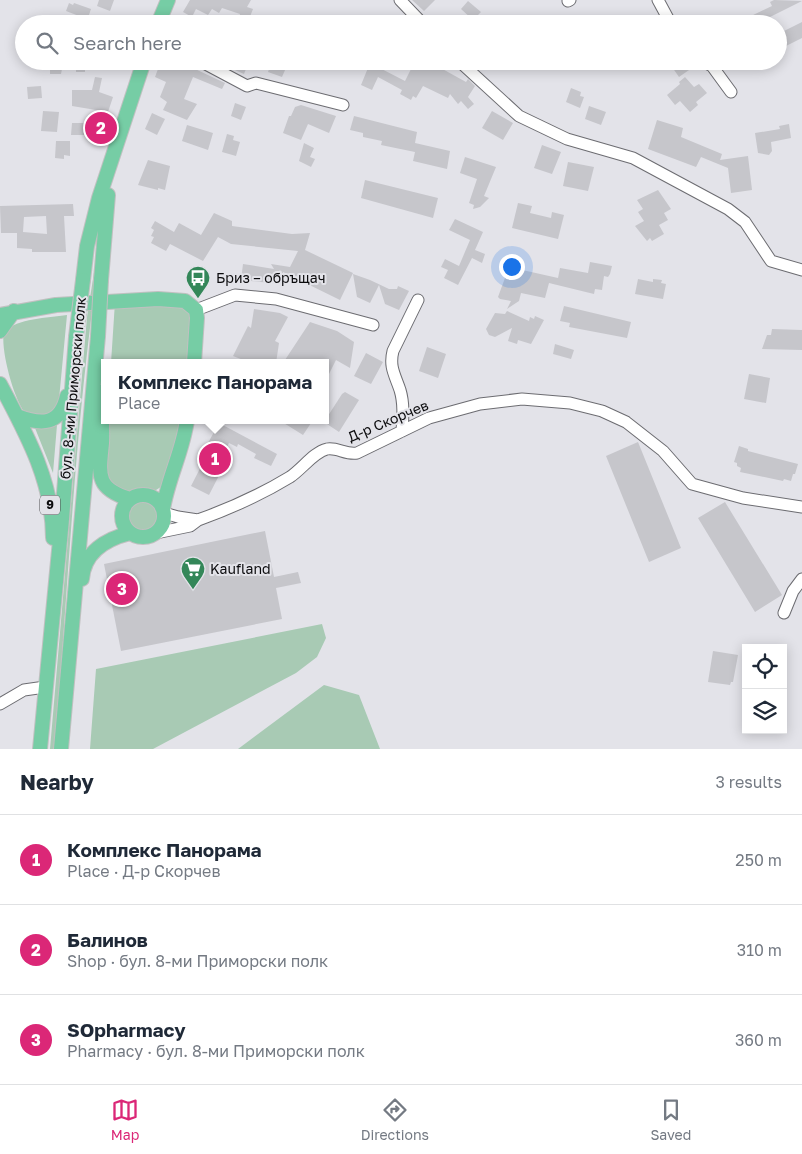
<!DOCTYPE html>
<html lang="en">
<head>
<meta charset="utf-8">
<style>
	body { margin:0; font-family:"Golos Text",sans-serif; background:#f6f6f7; color:#1f2937 }
	.controls { position:absolute; right:15px; bottom:15px; display:grid; overflow:hidden; border-radius:0px; box-shadow:0 2px 12px #0003 }
	.controls button { width:45px; height:45px; display:grid; place-items:center; padding:0; border:0; border-bottom:1px solid #e0e1e3; background:#fff; color:#1f2937; font:25px sans-serif }
	.you { position:absolute; left:511px; top:266px; width:18px; height:18px; margin:-12px; border:4px solid #fff; border-radius:50%; background:#1a73e8; box-shadow:0 0 0 8px #1a73e833 }
	.badge { display:grid; place-items:center; width:32px; height:32px; border-radius:50%; background:#db2777; color:#fff; font-size:16px; font-weight:700 }
	.pin { position:absolute; translate:-50% -50%; border:2px solid #fff; box-shadow:0 1px 5px #0006 }
	.popup { position:absolute; left:101px; top:359px; width:228px; height:65px; box-sizing:border-box; display:grid; place-content:center; border-radius:0px; background:#fff; filter:drop-shadow(0 1px 4px #0005); font-size:16px; white-space:nowrap; color:#747a83 }
	.popup b { font-size:19px; color:#1f2937 }
	.popup::after { content:''; position:absolute; left:50%; top:100%; margin-left:-10px; border:10px solid transparent; border-top-color:#fff }
	.list { margin:0; padding:0; list-style:none }
	h2 { display:flex; justify-content:space-between; align-items:center; height:65px; margin:0; padding:0 20px; font-size:21px }
	h2 small { font-size:16px; font-weight:400; color:#747a83 }
	.list li { display:grid; grid-template-columns:32px 1fr auto; gap:15px; align-items:center; box-sizing:border-box; height:90px; padding:0 20px; border-top:1px solid #e0e1e3 }
	.list b { display:block; font-size:19px; white-space:nowrap }
	.list p { margin:0; font-size:16px; white-space:nowrap; color:#747a83 }
	.list em { font-size:16px; font-style:normal; color:#747a83 }
	.icon { flex:none; width:28px; height:28px; fill:none; stroke:currentColor; stroke-width:2; stroke-linecap:round; stroke-linejoin:round }
	.map { position:relative; flex:none; width:802px; height:749px; overflow:hidden }
	.search { position:absolute; background:#fff; box-shadow:0 2px 12px #0003; left:15px; right:15px; top:15px; height:55px; display:flex; align-items:center; gap:12px; box-sizing:border-box; padding:0 18px; border-radius:28px; color:#747a83; font-size:19px }
	.sheet { height:335px; background:#fff }
	nav { display:flex; justify-content:space-around; align-items:center; box-sizing:border-box; height:70px; border-top:1px solid #e0e1e3; background:#fff; font-size:14px; color:#747a83 }
	nav a { display:grid; justify-items:center; gap:2px }
	nav .on { color:#db2777 }
	.map>svg:first-child { display:block }
	.green { fill:#a8cab4 }
	.building { fill:#c6c6cb; fill-rule:evenodd }
	.lines { fill:none; stroke-linecap:round; stroke-linejoin:round }
	.minor-casing { stroke:#6c6c71; stroke-width:13 }
	.major-casing { stroke:#c0c0c0; stroke-width:16 }
	.minor { stroke:#fff; stroke-width:11 }
	.major { stroke:#76cda5; stroke-width:14 }
	.major-bridge-casing { stroke:#c0c0c0; stroke-width:16; stroke-linecap:butt }
	.major-bridge { stroke:#76cda5; stroke-width:14 }
	.labels { text-anchor:middle; stroke-width:4; stroke-linejoin:round; paint-order:stroke }
	.shield { fill:#e3e3e9; stroke:#4c4c4f; stroke-width:1 }
	.shield-label { font-size:12px; font-weight:bold; fill:#0b0b0d }
	.poi-label { font-size:14px; fill:#0b0b0d; stroke:#e3e3e9; text-anchor:start }
	.street-label { font-size:14px; fill:#0b0b0d; stroke:#e3e3e9 }
</style>
</head>
<body>
<div class="map">
<svg width="802" height="749" viewBox="0 0 802 749">
	<rect width="100%" height="100%" fill="#e3e3e9"/>
	<path class="green" d="M96 260 99 261C75 422 68 587 55 749H50L87 317Z
		M115 302 190 304 194 363H111Z
		M67 315 58 410 52 415 26 414C14 401 0 348 4 332 18 318 47 318 67 315Z
		M105 420H187L164 485 148 495C181 508 158 554 127 530L122 514 130 499 108 490Z
		M57 425 53 473 35 428Z
		M322 624 326 638 317 657 296 673 153 749H90L96 669Z
		M324 685 359 695 380 749H238Z"/>
	<path class="building" d="M99 0H114L110 11 97 6Z
		M190 0H251L247 7 253 9 247 24H237L240 14 222 8 219 13 212 9 208 15 196 9 192 17 183 12Z
		M412 0H435L424 11Z
		M774 0 802 1 758 23 753 15 772 6 770 2Z
		M468 1 481 12 473 20 461 9Z
		M69 3 73 5 74 3 91 9 86 24 77 21 79 16 66 11Z
		M47 15 67 23V24H44Z
		M802 22V38L778 50V34Z
		M50 61H76V68L77 63 85 64V72H76V69H62L61 74H50Z
		M161 61H178L225 83 222 89 193 77 184 99 197 104 187 120 163 110 167 102 160 97 166 82 155 77Z
		M231 61H249L244 74 228 67Z
		M272 61H289L282 77 268 72Z
		M415 61H428L466 82 468 79 475 86 468 97 474 104 468 109 461 101 458 104 450 94 448 98 423 86 416 98 413 96 411 100 400 94 402 90 378 77 372 90 361 85 370 63 405 81Z
		M680 61H683L689 70 679 77 672 67Z
		M95 77 102 78 99 92 113 97 108 112 72 106V90H92Z
		M685 77 694 87 699 84 707 93 696 102 698 105 690 112 680 101 675 105 667 95 680 84 679 82Z
		M41 86 42 98 28 99 27 87Z
		M571 88 581 92 580 96 584 97 580 108 566 102Z
		M235 103 246 107 241 120 231 116Z
		M301 105 336 116 329 133 308 124 301 140 283 133 289 116H291L295 107Z
		M589 106 606 112 601 125 585 119Z
		M43 111 59 112 57 132 41 131Z
		M492 111 513 123 503 140 482 128Z
		M152 113 165 119 157 135 145 129Z
		M354 116 417 132 415 143 450 151 447 169 413 161 415 152 381 145 382 141 363 137V133L350 130Z
		M657 120 683 128 681 137 722 154 720 160 748 156 752 190 731 193 728 168 701 157 696 167 648 149Z
		M72 123H96L95 135H71Z
		M789 124 791 138 771 142 772 151 769 155 758 153 755 133 780 129 779 126Z
		M187 125 213 133 208 150 182 141Z
		M227 134 234 136 233 140 240 142 236 156 222 152Z
		M56 141H70V156L64 155V159L55 158Z
		M304 143 314 148 310 157 315 159 311 167 299 161Z
		M542 145 561 152 552 174 534 168Z
		M465 157 496 167 484 196 489 198 480 207 473 209 474 205 469 203 477 179 460 173Z
		M148 160 170 166 165 190 158 188V190L138 185Z
		M568 162 594 167 588 191 563 186Z
		M365 180 438 198 433 218 361 198Z
		M658 190 671 209 664 213 668 220 659 225 664 234 652 241 650 238 647 241 635 226 644 221 638 212 643 209 637 200Z
		M518 203 532 206 530 213 551 218 552 212 564 215 558 239 512 228Z
		M73 204 74 216H64L66 252H32V249L17 248V233H1L0 206ZM46 216 47 234 23 232 24 217Z
		M214 213 232 221V226L292 234 310 233 305 250 353 273 340 300 283 272 281 284 241 280 243 264 274 269 271 264 290 267 298 251 231 244 218 237 203 261 170 244 166 251 151 243 154 237 151 236 154 230 151 228 155 221 174 232 179 223 201 235Z
		M455 219 483 232 475 250 485 254 482 263 472 258 458 285 444 278 448 270 441 267 445 259 459 266 470 240 449 230Z
		M590 262 612 266 610 274 608 277 604 276 602 290 595 289 594 294 549 283 545 298 521 293 519 301 507 309 511 301 500 299 498 297 509 267 558 278 560 268 588 273Z
		M353 274 370 280 389 289H397L398 286 409 291 399 310 385 304 379 285 370 303 357 297Z
		M638 279 653 282V279L662 280 661 283 666 284 663 299 635 294Z
		M564 306 631 322 627 338 569 327 570 323 560 321Z
		M254 309 280 313 288 317 275 341 279 343 276 363H251L233 356 248 326 251 328Z
		M507 311 529 321 530 317 534 319 535 316 544 320 531 344 518 340 517 344 508 341 512 328 495 337 489 335 486 329 495 313 505 314Z
		M310 322 337 331 354 342 350 368 336 360 325 382V363H283Z
		M772 329 802 330V350L762 349 767 335H771Z
		M555 344 574 350 571 359 553 354Z
		M427 347 446 354 438 378 419 371Z
		M366 353 383 362 371 384 354 376Z
		M749 374 770 378 766 403 744 399Z
		M345 392 359 400 339 432 324 422 342 394Z
		M279 420H307L311 423 303 435Z
		M219 423 277 454 271 466 254 458 256 454 238 444 237 447 229 443 222 458 227 460 209 495 191 486 212 445 208 443Z
		M638 442 681 548 649 562 606 456Z
		M739 446 748 449V451L798 464 795 474H793L791 481 784 479 783 481 740 472 741 468 737 466V463L734 462Z
		M725 502 782 595 755 612 698 518Z
		M265 531 274 577 298 572 301 583 276 588 282 619 121 651 104 564Z
		M713 651 738 655 733 682H731L730 685 708 682Z"/>
	<g class="lines">
		<defs>
			<path id="minor" d="M400 0 423 24
				M658 0 671 24
				M568 1 570 0
				M200 61 247 86 256 83 343 105
				M459 61 519 116 567 139 633 158 728 209 745 222 771 261 802 270
				M702 61 712 66 731 92
				M196 310 235 295 276 299 373 325
				M402 431C403 417 404 403 400 390 395 375 389 367 393 351L418 300
				M164 513 178 517 198 520
				M156 533 190 526 198 520C229 509 262 494 290 477 302 469 314 452 327 449 337 447 346 455 357 453L429 418 480 404 522 399 570 403 602 411 626 422 663 451 692 484 743 498 802 507
				M784 613 793 591 802 579
				M0 704 24 690 45 687"/>
			<path id="major" d="M158 24 168 0
				M83 280 87 246 99 198 144 61
				M101 280 108 195
				M0 315 56 305 158 299 185 301 196 310 197 318 194 363
				M0 331 14 311
				M0 384C26 433 53 481 53 538
				M101 392C101 409 103 426 102 443 99 474 95 489 130 499
				M17 416C41 425 60 426 67 396
				M122 516a21 21 0 1 1 42 0a21 21 0 1 1-42 0Z
				M163 509C168 478 183 451 187 420
				M82 579C84 552 106 539 130 533
				M40 749 62 519 76 337
				M61 749 98 336"/>
		</defs>
		<use href="#minor" class="minor-casing"/>
		<use href="#major" class="major-casing"/>
		<use href="#minor" class="minor"/>
		<use href="#major" class="major"/>
		<defs>
			<path id="major-bridge" d="M98 336 101 280
				M76 337 83 280"/>
		</defs>
		<use href="#major-bridge" class="major-bridge-casing"/>
		<use href="#major-bridge" class="major-bridge"/>
	</g>
	<defs>
		<symbol id="bus-pin" viewBox="-11 -11 22 30"><path d="M0 17L-7.5 6A9.5 9.5 0 1 1 7.5 6Z" fill="#348759" stroke="#e3e3e9"/><path d="M-5-6H5V4H4V6H2V4H-2V6H-4V4H-5ZM-3.5-4V0h7V-4ZM-3.5 1.2v1.5H-2V1.2ZM2 1.2v1.5H3.5V1.2Z" fill="#fff"/></symbol>
		<symbol id="supermarket-pin" viewBox="-11 -11 22 30"><path d="M0 17L-7.5 6A9.5 9.5 0 1 1 7.5 6Z" fill="#348759" stroke="#e3e3e9"/><path d="M-6-5.5h2.5l.6 2H6L4.5 2H-2.5L-4.4-4H-6ZM-1.5 3.2a1.3 1.3 0 1 0 .1 0ZM3 3.2a1.3 1.3 0 1 0 .1 0Z" fill="#fff"/></symbol>
	</defs>
	<g fill-rule="evenodd">
		<use href="#bus-pin" x="184" y="264" width="28" height="38"/>
		<use href="#supermarket-pin" x="179" y="555" width="28" height="38"/>
	</g>
	<g class="labels">
		<rect class="shield" x="40" y="495.5" width="20" height="19" rx="4"/>
		<g class="shield-label">
			<text x="50" y="509">9</text>
		</g>
		<g class="poi-label">
			<text x="216" y="283">Бриз – обръщач</text>
			<text x="210" y="574">Kaufland</text>
		</g>
		<g class="street-label">
			<text transform="translate(73 388) rotate(-85)" y="5">бул. 8-ми Приморски полк</text>
			<text transform="translate(388 421) rotate(-23)" y="5">Д-р Скорчев</text>
		</g>
	</g>
</svg>
<div class="controls">
<button><svg class="icon" aria-label="locate" viewBox="0 0 24 24"><circle cx="12" cy="12" r="6"/><path d="M12 2v4M12 18v4M2 12h4M18 12h4"/></svg></button>
<button><svg class="icon" aria-label="layers" viewBox="0 0 24 24"><path d="M12 4l9 5-9 5-9-5zM3 14l9 5 9-5"/></svg></button>
</div>
<div class="you"></div>
<div class="pin badge" style="left:215px;top:459px">1</div>
<div class="popup"><b>Комплекс Панорама</b>Place</div>
<div class="pin badge" style="left:101px;top:128px">2</div>
<div class="pin badge" style="left:122px;top:589px">3</div>
<div class="search"><svg class="icon" aria-label="search" viewBox="0 0 24 24"><circle cx="10" cy="10" r="6"/><path d="M15 15l6 6"/></svg>Search here</div>
</div>
<section class="sheet">
<h2>Nearby<small>3 results</small></h2>
<ul class="list">
<li><span class="badge">1</span><div><b>Комплекс Панорама</b><p>Place · Д-р Скорчев</p></div><em>250 m</em></li>
<li><span class="badge">2</span><div><b>Балинов</b><p>Shop · бул. 8-ми Приморски полк</p></div><em>310 m</em></li>
<li><span class="badge">3</span><div><b>SOpharmacy</b><p>Pharmacy · бул. 8-ми Приморски полк</p></div><em>360 m</em></li>
</ul>
</section>
<nav>
<a class="on"><svg class="icon" aria-label="map" viewBox="0 0 24 24"><path d="M3 6l6-2 6 2 6-2v14l-6 2-6-2-6 2zM9 4v14M15 6v14"/></svg>Map</a>
<a><svg class="icon" aria-label="directions" viewBox="0 0 24 24"><path d="M12 3l9 9-9 9-9-9zM9 14v-3h6M13 9l2 2-2 2"/></svg>Directions</a>
<a><svg class="icon" aria-label="saved" viewBox="0 0 24 24"><path d="M7 4h10v16l-5-4-5 4z"/></svg>Saved</a>
</nav>
</body>
</html>
